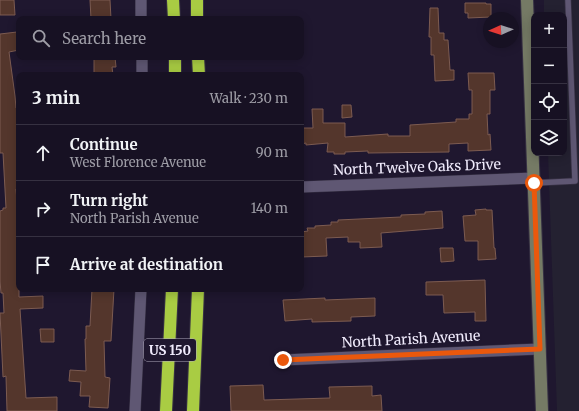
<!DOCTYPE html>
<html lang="en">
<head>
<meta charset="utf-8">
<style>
	body { margin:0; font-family:Merriweather,serif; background:#241f30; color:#f1f3f6 }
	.controls { position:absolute; right:12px; top:12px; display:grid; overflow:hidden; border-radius:8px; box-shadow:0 2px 10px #0003 }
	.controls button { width:36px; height:36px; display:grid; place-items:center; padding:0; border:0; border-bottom:1px solid #363141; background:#171123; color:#f1f3f6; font:20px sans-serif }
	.compass { position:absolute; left:483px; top:12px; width:36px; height:36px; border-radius:50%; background:#171123; box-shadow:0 2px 10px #0003; rotate:267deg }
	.stop { position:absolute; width:12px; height:12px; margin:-9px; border:3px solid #ea580c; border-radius:50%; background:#fff }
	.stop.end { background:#ea580c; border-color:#fff; box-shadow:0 1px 4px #0008 }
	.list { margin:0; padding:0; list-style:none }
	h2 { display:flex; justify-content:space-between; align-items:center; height:52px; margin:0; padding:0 16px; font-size:17px }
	h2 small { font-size:13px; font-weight:400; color:#9e9da6 }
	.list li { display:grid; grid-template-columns:26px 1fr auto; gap:12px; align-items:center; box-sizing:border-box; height:56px; padding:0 16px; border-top:1px solid #363141 }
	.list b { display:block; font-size:15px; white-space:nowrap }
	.list p { margin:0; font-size:13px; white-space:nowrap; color:#9e9da6 }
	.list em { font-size:13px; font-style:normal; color:#9e9da6 }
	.icon { flex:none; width:22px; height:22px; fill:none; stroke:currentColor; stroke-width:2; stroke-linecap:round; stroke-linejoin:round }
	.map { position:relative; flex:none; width:579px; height:411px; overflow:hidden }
	.search { position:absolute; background:#171123; box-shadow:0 2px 10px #0003; left:16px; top:16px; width:288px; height:44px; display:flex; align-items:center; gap:10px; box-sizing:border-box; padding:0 14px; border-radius:8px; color:#9e9da6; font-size:15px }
	.panel { position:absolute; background:#171123; box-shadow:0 2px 10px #0003; left:16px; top:72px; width:288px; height:220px; border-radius:8px }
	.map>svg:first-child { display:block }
	.education { fill:#242131 }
	.building { fill:#54362c; stroke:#7c5b51 }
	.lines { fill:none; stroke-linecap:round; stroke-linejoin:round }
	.lane-casing { stroke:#373144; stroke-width:7 }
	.street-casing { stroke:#373144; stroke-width:12 }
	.secondary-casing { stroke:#373144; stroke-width:14 }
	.highway-casing { stroke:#373144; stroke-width:14 }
	.lane { stroke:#5f5773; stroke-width:5.5 }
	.street { stroke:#5f5773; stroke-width:11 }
	.secondary { stroke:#757a65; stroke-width:12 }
	.highway { stroke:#a9cc43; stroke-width:12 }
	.route { stroke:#ea580c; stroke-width:5 }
	.labels { text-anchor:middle; stroke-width:3.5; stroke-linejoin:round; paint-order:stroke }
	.shield { fill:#1f172f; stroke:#b1abbe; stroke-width:1 }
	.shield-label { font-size:13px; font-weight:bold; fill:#f0ebfc }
	.street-label { font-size:14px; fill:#f0ebfc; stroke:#1f172f }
</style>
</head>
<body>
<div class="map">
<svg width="579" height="411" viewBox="0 0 579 411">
	<rect width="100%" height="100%" fill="#1f172f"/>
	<path class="education" d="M544 0H579V411H557L548 153H564V15H544Z"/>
	<path class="building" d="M0 0H14L15 15H0Z
		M90 0H110L111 19H91Z
		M465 3H486V4H491V17L468 18V13H465Z
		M430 8H438L439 33H444V40H448L450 70H454V80L435 81 434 55H431V37H429Z
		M17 32 19 50 9 52 15 96 16 108H19V189H16L19 228V297L43 296V308L20 309 26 398 57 397V411H7L6 376 3 377 0 313H4L3 293H1L0 281V211L3 210V208H6L3 153H0V34Z
		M94 57H115L116 67H112L113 75H94Z
		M468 73H494L495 90H490V114H487L488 135 490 134 491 150 468 151V143L449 144V152L368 153V151L345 152V154H334V152H327L328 143 306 145V143L301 144V128H313L312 109H323V123H345V137L388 134V136H410V125L456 122V119H469V114H472V90H469Z
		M342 105H351L352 117 342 118Z
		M486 209V210H492L494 248H495L496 259 478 260V241H465L463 216 476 215 475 210Z
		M442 211 443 228 381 233 382 247 360 248V242H348V237L326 238 327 256 301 257V232L308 231 307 228H315V226L331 225V222H338V220L401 217V215L425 214V212Z
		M440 248H453L454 261 441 262Z
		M485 280 486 321H475V312L444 313 443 295H426V282Z
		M92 289H114L111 341H104L105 377 110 378 108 408 89 407 90 396H80L81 382 69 381 70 370 86 371 85 339H86V326H90Z
		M325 298V300L375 298V316L351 317V321L312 322V319L285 321 283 300Z
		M40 329H54V342H41Z
		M263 385 264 400 330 398 329 387 372 386V396L381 395 382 411H231L230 386Z"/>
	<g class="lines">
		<defs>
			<path id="lane" d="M534 183 575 181 568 0"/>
			<path id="street" d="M141 0V19
				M142 57V75
				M301 187 534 178
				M283 360 540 349
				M135 411 141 289"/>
			<path id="secondary" d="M527 0 542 411"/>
			<path id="highway" d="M173 0 174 19
				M197 0V19
				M175 57V75
				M198 57 199 75
				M166 411 172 289
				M193 411 198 289"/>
		</defs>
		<use href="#lane" class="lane-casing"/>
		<use href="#street" class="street-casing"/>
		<use href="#secondary" class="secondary-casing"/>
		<use href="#highway" class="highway-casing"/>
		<use href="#lane" class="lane"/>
		<use href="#street" class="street"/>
		<use href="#secondary" class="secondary"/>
		<use href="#highway" class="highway"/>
	</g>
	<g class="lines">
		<path class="route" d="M283 360 540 349 534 183"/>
	</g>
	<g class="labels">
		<rect class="shield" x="144" y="339" width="52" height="22" rx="3"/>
		<g class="shield-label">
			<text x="170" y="355">US 150</text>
		</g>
		<g class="street-label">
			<text transform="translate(417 167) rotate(-2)" y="5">North Twelve Oaks Drive</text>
			<text transform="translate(411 339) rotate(-3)" y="5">North Parish Avenue</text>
		</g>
	</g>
</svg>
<div class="controls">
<button>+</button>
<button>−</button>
<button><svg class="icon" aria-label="locate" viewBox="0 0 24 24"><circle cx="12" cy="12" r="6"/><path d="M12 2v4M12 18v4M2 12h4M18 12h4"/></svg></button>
<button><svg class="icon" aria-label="layers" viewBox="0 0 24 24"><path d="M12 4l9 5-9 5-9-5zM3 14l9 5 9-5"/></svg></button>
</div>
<svg class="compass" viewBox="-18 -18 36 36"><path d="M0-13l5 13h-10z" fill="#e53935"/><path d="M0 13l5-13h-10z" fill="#9e9da6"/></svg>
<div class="stop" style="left:534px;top:183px"></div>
<div class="stop end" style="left:283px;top:360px"></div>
<div class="search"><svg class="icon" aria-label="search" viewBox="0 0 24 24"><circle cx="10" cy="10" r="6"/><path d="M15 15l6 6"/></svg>Search here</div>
<section class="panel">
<h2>3 min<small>Walk · 230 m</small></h2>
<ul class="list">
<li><svg class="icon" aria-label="ahead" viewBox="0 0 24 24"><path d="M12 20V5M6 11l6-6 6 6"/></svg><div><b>Continue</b><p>West Florence Avenue</p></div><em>90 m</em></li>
<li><svg class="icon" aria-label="right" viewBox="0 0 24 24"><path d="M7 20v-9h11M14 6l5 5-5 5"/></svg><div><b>Turn right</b><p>North Parish Avenue</p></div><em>140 m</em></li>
<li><svg class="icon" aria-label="arrive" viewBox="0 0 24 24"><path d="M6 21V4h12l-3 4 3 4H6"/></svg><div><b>Arrive at destination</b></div></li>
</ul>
</section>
</div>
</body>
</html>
